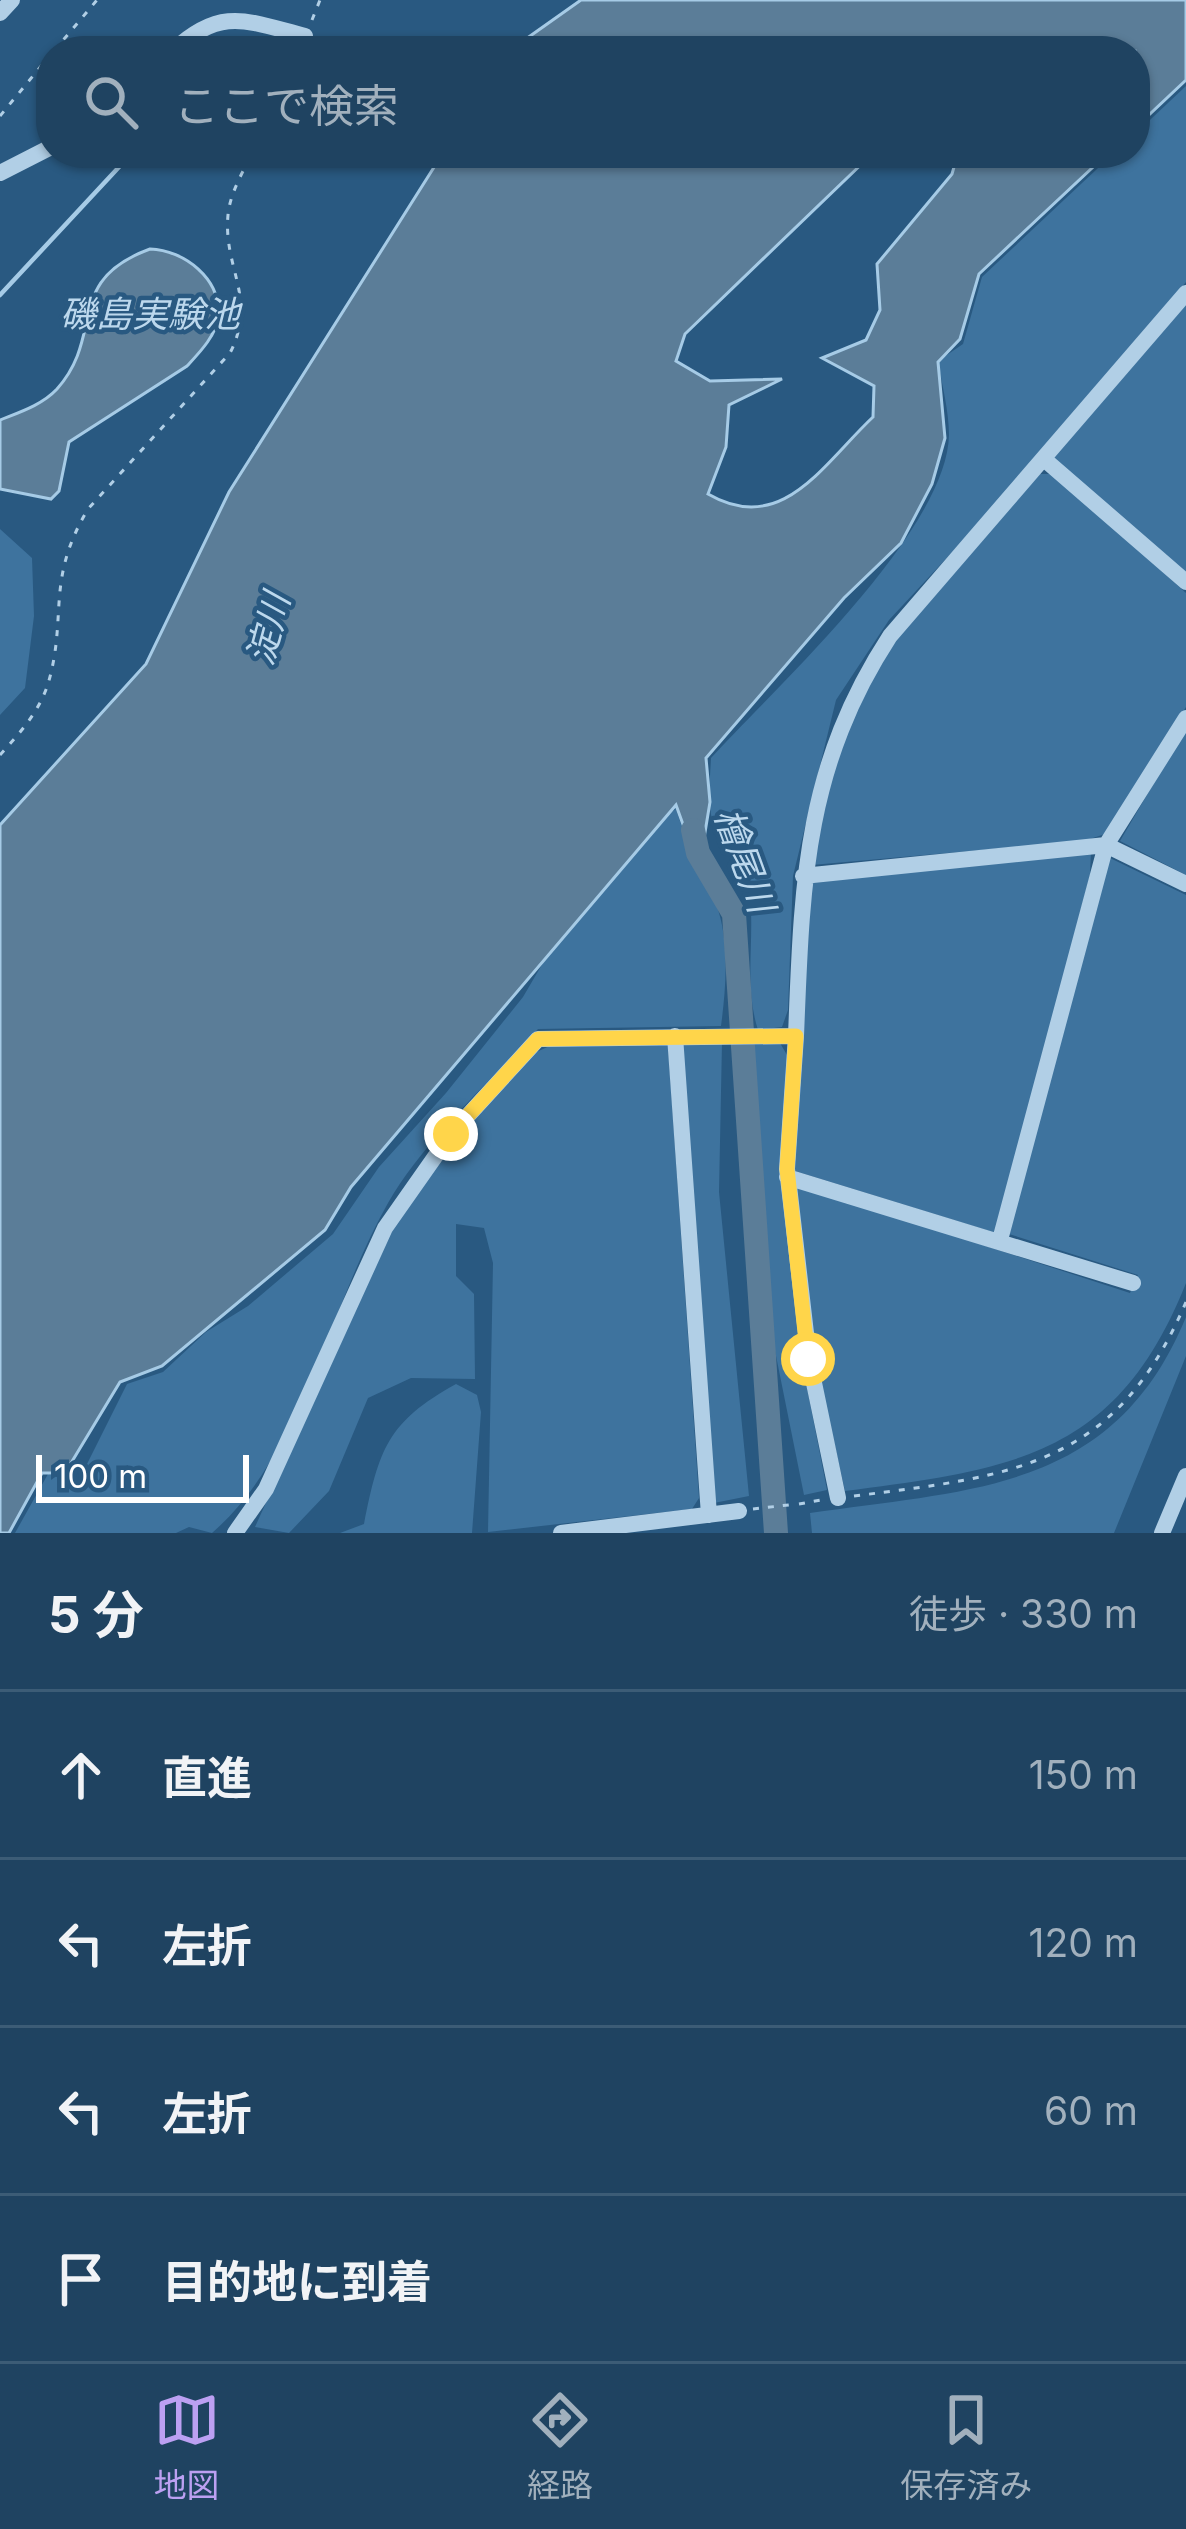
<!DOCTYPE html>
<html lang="ja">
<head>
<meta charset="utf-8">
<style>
	body { margin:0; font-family:Inter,"Noto Sans JP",sans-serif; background:#274a67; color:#f1f3f6 }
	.scale { position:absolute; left:36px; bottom:30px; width:213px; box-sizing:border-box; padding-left:12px; border:6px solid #fff; border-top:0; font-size:33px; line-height:42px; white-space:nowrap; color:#fff; -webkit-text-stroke:9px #295981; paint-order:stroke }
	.stop { position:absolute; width:36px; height:36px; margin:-27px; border:9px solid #ffd54a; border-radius:50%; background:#fff }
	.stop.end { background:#ffd54a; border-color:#fff; box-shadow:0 3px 12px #0008 }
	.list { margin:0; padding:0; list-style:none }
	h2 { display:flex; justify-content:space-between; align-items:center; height:156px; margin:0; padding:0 48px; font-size:51px }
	h2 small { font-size:39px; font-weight:400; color:#a1b0bd }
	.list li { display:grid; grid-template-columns:78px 1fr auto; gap:36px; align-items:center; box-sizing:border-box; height:168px; padding:0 48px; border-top:3px solid #3c5c76 }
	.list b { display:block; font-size:45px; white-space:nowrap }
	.list em { font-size:39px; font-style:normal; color:#a1b0bd }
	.icon { flex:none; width:66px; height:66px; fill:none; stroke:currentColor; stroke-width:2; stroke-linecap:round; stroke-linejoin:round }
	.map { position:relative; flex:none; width:1186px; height:1533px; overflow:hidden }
	.search { position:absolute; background:#1f4361; box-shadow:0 3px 9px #0004; left:36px; right:36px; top:36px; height:132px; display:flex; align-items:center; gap:30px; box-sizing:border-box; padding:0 42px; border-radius:48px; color:#a1b0bd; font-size:45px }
	.sheet { height:828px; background:#1f4361 }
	nav { display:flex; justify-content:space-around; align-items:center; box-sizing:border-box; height:168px; border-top:3px solid #3c5c76; background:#1f4361; font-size:33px; color:#a1b0bd }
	nav a { display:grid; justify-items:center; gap:6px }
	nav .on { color:#bca0f2 }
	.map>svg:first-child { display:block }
	.green { fill:#3e739e }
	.water { fill:#5b7d98; stroke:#a6cbe6; stroke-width:3 }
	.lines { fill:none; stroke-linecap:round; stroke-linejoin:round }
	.stream { stroke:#a6cbe6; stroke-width:4.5 }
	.river { stroke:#5b7d98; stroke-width:24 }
	.path { stroke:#b1cfe6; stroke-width:3; stroke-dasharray:6 9; stroke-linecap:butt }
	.minor { stroke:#b1cfe6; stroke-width:16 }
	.route { stroke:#ffd54a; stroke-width:15 }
	.labels { text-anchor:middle; stroke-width:9; stroke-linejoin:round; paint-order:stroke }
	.water-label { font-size:36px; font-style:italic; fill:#bcd8ed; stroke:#295981 }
</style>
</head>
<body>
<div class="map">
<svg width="1186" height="1533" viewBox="0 0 1186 1533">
	<rect width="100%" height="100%" fill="#295981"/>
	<path class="green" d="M1186 86V282L982 520 889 620 836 700 793 876 788 1010 782 1027 758 1030C743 983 756 936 749 888 743 848 732 860 717 833 706 812 710 781 711 758 776 687 947 531 949 435 949 411 942 385 938 361L963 344 982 277 1114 153H1135V134Z
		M1186 301V574L1051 459Z
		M1040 474H1055L1186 593V707L1108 833 1084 841 812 865C823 811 832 756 854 704 886 630 985 537 1040 474Z
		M0 529 32 558 34 616 25 688 0 715Z
		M1186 728V875L1120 841Z
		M676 809C686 843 704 871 716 904 730 940 726 989 721 1026L538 1029C488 1084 425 1139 388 1203 329 1306 303 1454 212 1533L189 1527 176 1533H15L48 1474 77 1484 127 1384 163 1372 206 1332 248 1306 333 1234 379 1167 446 1093 523 997 547 956 662 818Z
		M1091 851 1090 875 996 1233 795 1171 806 886 813 880Z
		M1110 858 1186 895V1283C1117 1457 1012 1469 845 1491L815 1357 796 1184 1130 1293 1138 1275 1009 1234Z
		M682 1042H722L719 1192 749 1496 714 1503Z
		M780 1043 787 1055 802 1362 827 1490 804 1495 771 1331 750 1044Z
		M554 1044 668 1045 699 1498 692 1509 488 1532 493 1263 484 1228 456 1224V1276L474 1294 475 1379 411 1378 368 1398 329 1491 289 1533 255 1527 386 1238 456 1139 532 1054Z
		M1186 1317V1356L1114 1533H812L810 1513C972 1489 1114 1492 1186 1317Z
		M456 1384 477 1395 481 1412 472 1533H340L364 1524C379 1450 387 1422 456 1384Z"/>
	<path class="water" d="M581 0H1186V80L1135 128V51H509Z
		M443 153H873L685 334 676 361 710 381 782 379 729 405 726 447 708 494C782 537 823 464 873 417L874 386 822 358 866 340 880 310 877 264 952 174 958 153H1108L979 274 960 339 938 362 945 438 932 484 901 543 844 598 706 758 710 802 699 869 676 805 351 1187 325 1230 162 1366 120 1382 65 1473H42L9 1533H0V825L146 664 229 492Z
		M150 249C184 250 222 279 218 317 216 336 199 353 187 366L69 442 59 491 51 499 0 489V420C20 412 42 405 57 389 106 334 63 281 150 249Z"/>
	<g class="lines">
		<path class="stream" d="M0 295 132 153"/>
		<path class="river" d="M693 830 698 853 734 914 776 1533"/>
		<path class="path" d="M312 20 320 0
			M54 51 97 0
			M0 116 51 54
			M0 755C19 734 39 712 48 684 68 616 45 581 88 509L230 353C258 298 223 269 228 215 230 193 243 172 252 153
			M854 1496C1014 1476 1116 1466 1186 1302
			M799 1504 821 1500
			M753 1509 797 1504"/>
		<path class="minor" d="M0 13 12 0
			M173 51C221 6 247 21 305 36
			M0 173 51 147
			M1044 459 1186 582
			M803 876 1106 845 1186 884
			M675 1036 709 1515
			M796 1036 787 1169 809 1359 838 1498
			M787 1177 1133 1283
			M1000 1240 1106 845 1186 718
			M235 1533 266 1489 385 1228 451 1134 538 1039 796 1036C802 884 804 768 890 636L1186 293
			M561 1533 739 1511
			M1162 1533 1186 1476"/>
	</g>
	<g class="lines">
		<path class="route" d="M451 1134 538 1039 796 1036 787 1169 808 1359"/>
	</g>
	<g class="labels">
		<g class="water-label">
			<text x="150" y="327">磯島実験池</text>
			<text transform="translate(268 629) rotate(-75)" y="13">淀川</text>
			<text transform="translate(745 860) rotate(70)" y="13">檜尾川</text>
		</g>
	</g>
</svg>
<div class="scale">100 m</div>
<div class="stop" style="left:808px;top:1359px"></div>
<div class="stop end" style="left:451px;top:1134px"></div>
<div class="search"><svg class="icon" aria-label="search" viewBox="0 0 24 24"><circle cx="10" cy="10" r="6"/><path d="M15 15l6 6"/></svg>ここで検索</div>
</div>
<section class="sheet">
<h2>5 分<small>徒歩 · 330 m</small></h2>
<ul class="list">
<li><svg class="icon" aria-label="ahead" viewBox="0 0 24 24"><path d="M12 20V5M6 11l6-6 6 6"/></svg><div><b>直進</b></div><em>150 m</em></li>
<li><svg class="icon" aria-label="left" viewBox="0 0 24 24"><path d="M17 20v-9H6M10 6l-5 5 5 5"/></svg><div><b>左折</b></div><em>120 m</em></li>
<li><svg class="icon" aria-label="left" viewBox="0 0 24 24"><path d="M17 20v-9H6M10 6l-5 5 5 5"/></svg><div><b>左折</b></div><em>60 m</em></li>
<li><svg class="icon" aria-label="arrive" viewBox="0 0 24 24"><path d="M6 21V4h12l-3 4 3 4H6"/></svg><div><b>目的地に到着</b></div></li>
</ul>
</section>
<nav>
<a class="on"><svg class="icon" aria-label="map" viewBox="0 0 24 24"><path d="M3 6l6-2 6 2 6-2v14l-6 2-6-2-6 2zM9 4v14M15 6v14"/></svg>地図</a>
<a><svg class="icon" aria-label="directions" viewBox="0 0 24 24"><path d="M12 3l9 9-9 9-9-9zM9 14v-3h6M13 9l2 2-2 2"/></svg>経路</a>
<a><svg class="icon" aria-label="saved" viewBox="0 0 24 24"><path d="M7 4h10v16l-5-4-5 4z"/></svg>保存済み</a>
</nav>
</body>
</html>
